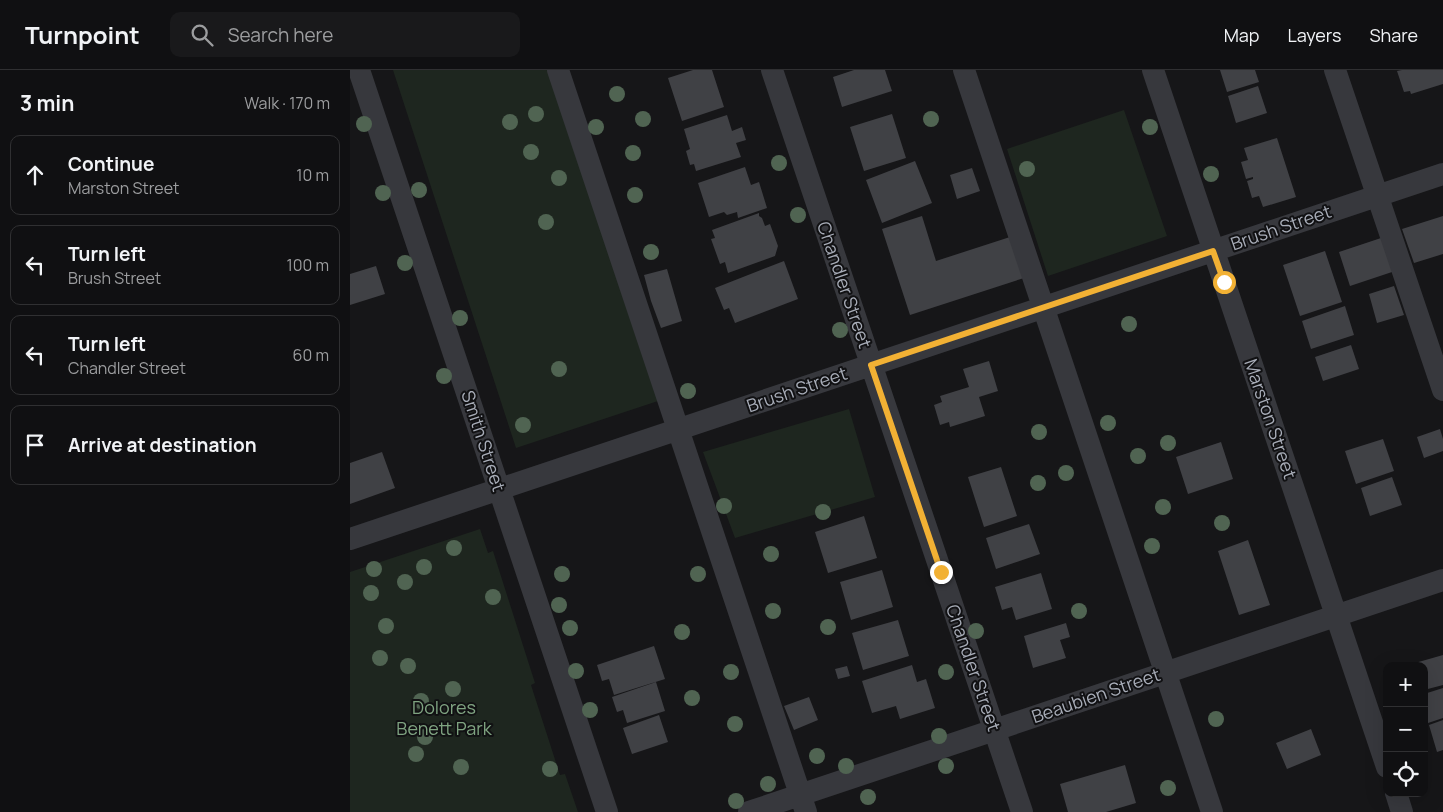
<!DOCTYPE html>
<html lang="en">
<head>
<meta charset="utf-8">
<style>
	body { margin:0; font-family:Manrope,sans-serif; background:#19191b; color:#f1f3f6 }
	.controls { position:absolute; right:15px; bottom:15px; display:grid; overflow:hidden; border-radius:10px; box-shadow:0 5px 20px #0002 }
	.controls button { width:45px; height:45px; display:grid; place-items:center; padding:0; border:0; border-bottom:1px solid #303032; background:#101012; color:#f1f3f6; font:25px sans-serif }
	.stop { position:absolute; width:15px; height:15px; margin:-11px; border:4px solid #f2b134; border-radius:50%; background:#fff }
	.stop.end { background:#f2b134; border-color:#fff; box-shadow:0 1px 5px #0008 }
	.list { margin:0; padding:0; list-style:none }
	h2 { display:flex; justify-content:space-between; align-items:center; height:65px; margin:0; padding:0 20px; font-size:21px }
	h2 small { font-size:16px; font-weight:400; color:#9c9d9f }
	.list li { display:grid; grid-template-columns:32px 1fr auto; gap:15px; align-items:center; box-sizing:border-box; height:80px; margin:0 10px 10px; padding:0 10px; border:1px solid #303032; border-radius:10px }
	.list b { display:block; font-size:19px; white-space:nowrap }
	.list p { margin:0; font-size:16px; white-space:nowrap; color:#9c9d9f }
	.list em { font-size:16px; font-style:normal; color:#9c9d9f }
	.icon { flex:none; width:28px; height:28px; fill:none; stroke:currentColor; stroke-width:2; stroke-linecap:round; stroke-linejoin:round }
	.map { position:relative; flex:none; width:1093px; height:742px; overflow:hidden }
	header { display:flex; align-items:center; gap:30px; box-sizing:border-box; height:70px; padding:0 25px; background:#101012; border-bottom:1px solid #303032 }
	header strong { font-size:24px }
	nav { display:flex; gap:28px; margin-inline-start:auto; font-size:18px }
	.search { width:350px; height:45px; background:#19191b; display:flex; align-items:center; gap:12px; box-sizing:border-box; padding:0 18px; border-radius:10px; color:#9c9d9f; font-size:19px }
	main { display:flex }
	aside { flex:1; background:#101012 }
	.map>svg:first-child { display:block }
	.green { fill:#1e261f }
	.building { fill:#404145 }
	.lines { fill:none; stroke-linecap:round; stroke-linejoin:round }
	.minor { stroke:#37383d; stroke-width:22 }
	.tree { fill:#506452 }
	.route { stroke:#f2b134; stroke-width:6 }
	.labels { text-anchor:middle; stroke-width:4; stroke-linejoin:round; paint-order:stroke }
	.street-label { font-size:18px; fill:#a8adb8; stroke:#111113 }
	.park-label { font-size:18px; fill:#7fa381; stroke:#111113 }
</style>
</head>
<body>
<header>
<strong>Turnpoint</strong>
<div class="search"><svg class="icon" aria-label="search" viewBox="0 0 24 24"><circle cx="10" cy="10" r="6"/><path d="M15 15l6 6"/></svg>Search here</div>
<nav><a>Map</a><a>Layers</a><a>Share</a></nav>
</header>
<main>
<aside>
<h2>3 min<small>Walk · 170 m</small></h2>
<ul class="list">
<li><svg class="icon" aria-label="ahead" viewBox="0 0 24 24"><path d="M12 20V5M6 11l6-6 6 6"/></svg><div><b>Continue</b><p>Marston Street</p></div><em>10 m</em></li>
<li><svg class="icon" aria-label="left" viewBox="0 0 24 24"><path d="M17 20v-9H6M10 6l-5 5 5 5"/></svg><div><b>Turn left</b><p>Brush Street</p></div><em>100 m</em></li>
<li><svg class="icon" aria-label="left" viewBox="0 0 24 24"><path d="M17 20v-9H6M10 6l-5 5 5 5"/></svg><div><b>Turn left</b><p>Chandler Street</p></div><em>60 m</em></li>
<li><svg class="icon" aria-label="arrive" viewBox="0 0 24 24"><path d="M6 21V4h12l-3 4 3 4H6"/></svg><div><b>Arrive at destination</b></div></li>
</ul>
</aside>
<div class="map">
<svg width="1093" height="742" viewBox="0 0 1093 742">
	<rect width="100%" height="100%" fill="#161618"/>
	<path class="green" d="M43 0H200L308 331 166 378Z
		M774 40 817 166 698 206 657 79Z
		M499 339 525 427 385 468 353 382Z
		M130 459 138 483 143 481 185 613 181 615 210 705 215 704 228 742H0V502Z"/>
	<path class="building" d="M343 0H362L374 37 332 51 318 8Z
		M504 0H535L542 21 492 37 483 7Z
		M870 0H905L909 12 877 22Z
		M1052 0H1093V14L1061 24 1060 21 1054 22 1047 1Z
		M908 16 917 43 886 53 878 26Z
		M542 44 556 88 514 101 500 57Z
		M377 45 382 61 392 57 396 70 386 73 391 87 346 101 344 94 340 95 336 81 340 79 334 59Z
		M927 68 946 127 913 137 909 126 902 128 897 111 903 109V107L896 109 891 92 898 90 894 78Z
		M565 91 582 133 532 153 516 110Z
		M395 97 401 115 409 112 417 138 388 148 387 142 377 145 374 142 359 147 348 113Z
		M622 98 630 121 607 129 600 105Z
		M409 143V146L412 148 415 156 420 154 428 176 425 186 378 203 375 192 370 194 361 169 365 168 362 160Z
		M572 146 586 191 660 167 674 208 560 245 532 159Z
		M1093 146V184L1064 193 1052 159Z
		M1034 167 1045 201 1000 216 989 182Z
		M975 181 992 232 950 246 933 195Z
		M434 191 448 229 385 253 379 238 374 240 365 218Z
		M26 196 35 224 0 235V204Z
		M317 199 332 251 311 258 301 231 294 205Z
		M1044 216 1054 245 1027 253 1019 224Z
		M995 236 1004 265 961 279 952 251Z
		M1001 275 1009 299 973 311 965 287Z
		M639 291 648 321 629 327 635 346 600 357 599 352 590 355 584 335 592 332 590 326 619 317 613 299Z
		M1090 359 1093 369V381L1074 388 1067 367Z
		M1033 369 1044 401 1006 414 995 381Z
		M871 372 883 409 838 424 826 387Z
		M32 382 45 418 0 434V393Z
		M651 397 667 446 634 457 618 407Z
		M1042 407 1052 435 1020 446 1011 418Z
		M514 446 527 488 478 503 465 462Z
		M679 454 690 484 646 499 636 468Z
		M898 470 920 535 889 545 868 481Z
		M532 500 543 537 501 550 490 512Z
		M691 503 702 539 666 550 662 537 652 540 645 517Z
		M548 550 559 586 513 600 502 563Z
		M716 553 720 567 710 570 716 588 683 598 674 566Z
		M304 576 315 609 264 625 259 609 252 611 247 595Z
		M1093 585V615L1074 620V596L1058 595Z
		M562 595 567 612 576 609 585 638 550 649 546 636 522 643 512 611Z
		M497 596 500 606 488 609 485 599Z
		M306 612 315 641 277 653 273 640 267 642 262 627Z
		M1093 618V648L1078 653 1074 640V624Z
		M459 627 468 650 444 660 434 636Z
		M309 645 318 672 282 684 273 658Z
		M1093 650V680L1087 682 1079 655Z
		M961 659 971 685 937 699 926 673Z
		M775 695 786 733 756 742H718L710 714Z"/>
	<g class="lines">
		<path class="minor" d="M9 0 257 742
			M208 0 456 742
			M422 0 672 742
			M614 0 862 742
			M803 0 1037 697
			M985 0 1093 320
			M0 469 1093 104
			M1046 723 1052 742
			M399 742 1093 510"/>
	</g>
	<g class="tree">
		<circle cx="267" cy="24" r="8"/>
		<circle cx="186" cy="44" r="8"/>
		<circle cx="293" cy="49" r="8"/>
		<circle cx="581" cy="49" r="8"/>
		<circle cx="160" cy="52" r="8"/>
		<circle cx="14" cy="54" r="8"/>
		<circle cx="246" cy="57" r="8"/>
		<circle cx="800" cy="57" r="8"/>
		<circle cx="181" cy="82" r="8"/>
		<circle cx="283" cy="83" r="8"/>
		<circle cx="429" cy="93" r="8"/>
		<circle cx="677" cy="99" r="8"/>
		<circle cx="861" cy="104" r="8"/>
		<circle cx="209" cy="108" r="8"/>
		<circle cx="69" cy="120" r="8"/>
		<circle cx="33" cy="123" r="8"/>
		<circle cx="285" cy="125" r="8"/>
		<circle cx="448" cy="145" r="8"/>
		<circle cx="196" cy="152" r="8"/>
		<circle cx="301" cy="182" r="8"/>
		<circle cx="55" cy="193" r="8"/>
		<circle cx="110" cy="248" r="8"/>
		<circle cx="779" cy="254" r="8"/>
		<circle cx="490" cy="260" r="8"/>
		<circle cx="209" cy="299" r="8"/>
		<circle cx="94" cy="306" r="8"/>
		<circle cx="338" cy="321" r="8"/>
		<circle cx="758" cy="353" r="8"/>
		<circle cx="173" cy="355" r="8"/>
		<circle cx="689" cy="362" r="8"/>
		<circle cx="818" cy="373" r="8"/>
		<circle cx="788" cy="386" r="8"/>
		<circle cx="716" cy="403" r="8"/>
		<circle cx="688" cy="413" r="8"/>
		<circle cx="374" cy="436" r="8"/>
		<circle cx="813" cy="437" r="8"/>
		<circle cx="473" cy="442" r="8"/>
		<circle cx="872" cy="453" r="8"/>
		<circle cx="802" cy="476" r="8"/>
		<circle cx="104" cy="478" r="8"/>
		<circle cx="421" cy="484" r="8"/>
		<circle cx="74" cy="497" r="8"/>
		<circle cx="24" cy="499" r="8"/>
		<circle cx="212" cy="504" r="8"/>
		<circle cx="348" cy="504" r="8"/>
		<circle cx="55" cy="512" r="8"/>
		<circle cx="21" cy="523" r="8"/>
		<circle cx="143" cy="527" r="8"/>
		<circle cx="209" cy="535" r="8"/>
		<circle cx="423" cy="541" r="8"/>
		<circle cx="729" cy="541" r="8"/>
		<circle cx="36" cy="556" r="8"/>
		<circle cx="478" cy="557" r="8"/>
		<circle cx="220" cy="558" r="8"/>
		<circle cx="626" cy="561" r="8"/>
		<circle cx="332" cy="562" r="8"/>
		<circle cx="30" cy="588" r="8"/>
		<circle cx="58" cy="596" r="8"/>
		<circle cx="226" cy="601" r="8"/>
		<circle cx="381" cy="602" r="8"/>
		<circle cx="596" cy="602" r="8"/>
		<circle cx="103" cy="619" r="8"/>
		<circle cx="342" cy="628" r="8"/>
		<circle cx="71" cy="631" r="8"/>
		<circle cx="240" cy="640" r="8"/>
		<circle cx="866" cy="649" r="8"/>
		<circle cx="385" cy="654" r="8"/>
		<circle cx="589" cy="666" r="8"/>
		<circle cx="75" cy="667" r="8"/>
		<circle cx="66" cy="684" r="8"/>
		<circle cx="467" cy="686" r="8"/>
		<circle cx="496" cy="696" r="8"/>
		<circle cx="596" cy="696" r="8"/>
		<circle cx="111" cy="697" r="8"/>
		<circle cx="200" cy="699" r="8"/>
		<circle cx="418" cy="714" r="8"/>
		<circle cx="818" cy="718" r="8"/>
		<circle cx="518" cy="727" r="8"/>
		<circle cx="386" cy="731" r="8"/>
	</g>
	<g class="lines">
		<path class="route" d="M591 502 521 295 863 181 874 212"/>
	</g>
	<g class="labels">
		<g class="street-label">
			<text transform="translate(931 158) rotate(-19)" y="6">Brush Street</text>
			<text transform="translate(494 215) rotate(71)" y="6">Chandler Street</text>
			<text transform="translate(447 320) rotate(-19)" y="6">Brush Street</text>
			<text transform="translate(920 349) rotate(71)" y="6">Marston Street</text>
			<text transform="translate(133 371) rotate(72)" y="6">Smith Street</text>
			<text transform="translate(623 598) rotate(71)" y="6">Chandler Street</text>
			<text transform="translate(746 626) rotate(-19)" y="6">Beaubien Street</text>
		</g>
		<g class="park-label">
			<text x="94" y="644">Dolores<tspan x="94" dy="21">Benett Park</tspan></text>
		</g>
	</g>
</svg>
<div class="controls">
<button>+</button>
<button>−</button>
<button><svg class="icon" aria-label="locate" viewBox="0 0 24 24"><circle cx="12" cy="12" r="6"/><path d="M12 2v4M12 18v4M2 12h4M18 12h4"/></svg></button>
</div>
<div class="stop" style="left:874px;top:212px"></div>
<div class="stop end" style="left:591px;top:502px"></div>
</div>
</main>
</body>
</html>
